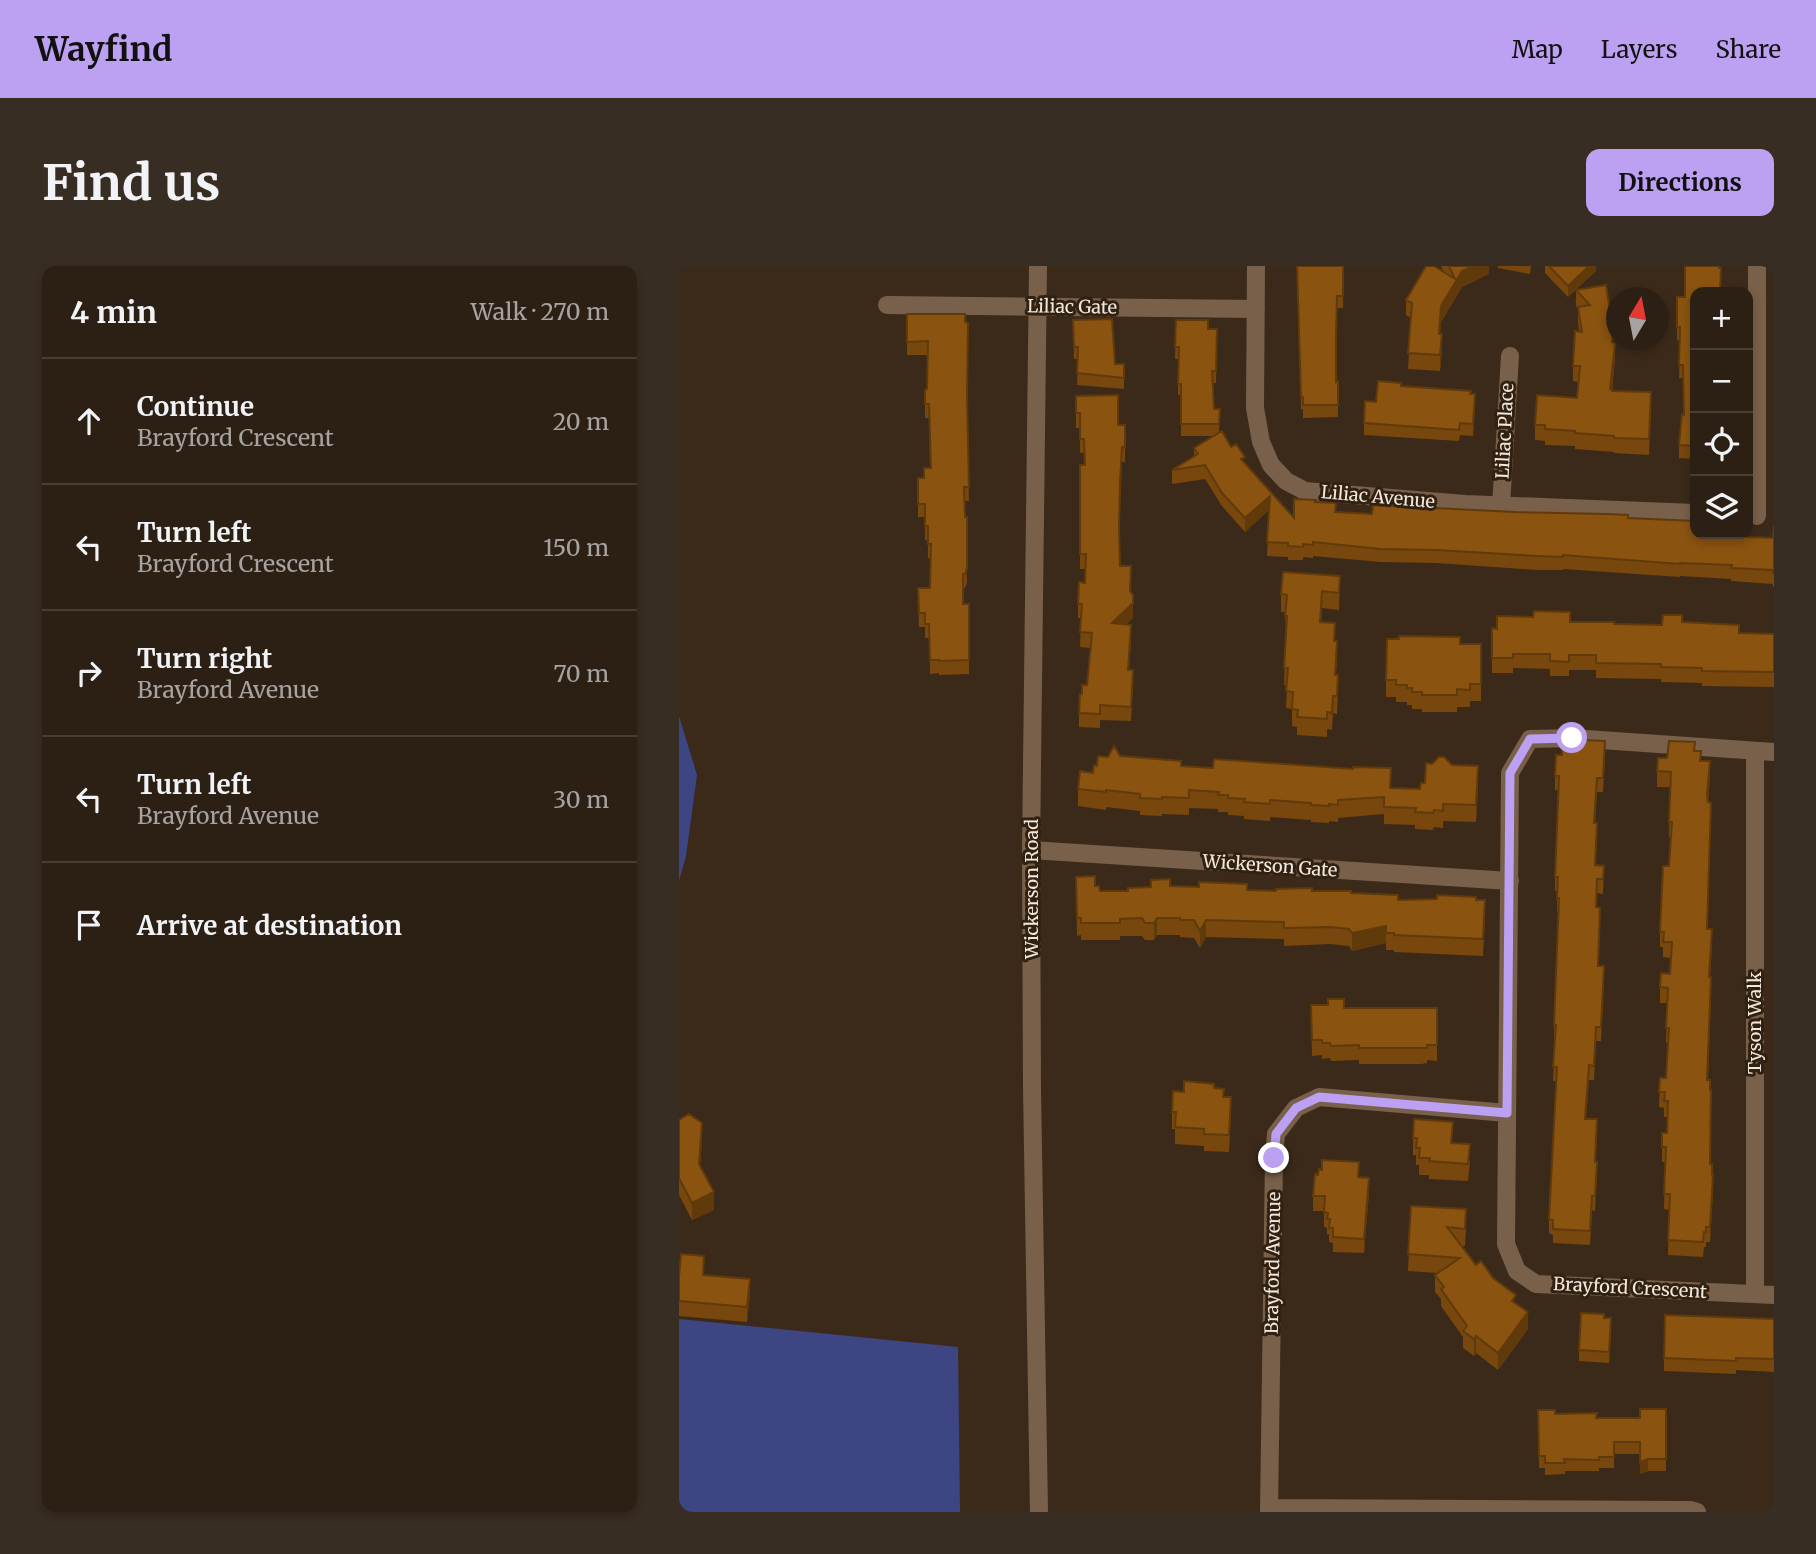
<!DOCTYPE html>
<html lang="en">
<head>
<meta charset="utf-8">
<style>
	body { margin:0; font-family:Merriweather,serif; background:#382d22; color:#f1f3f6 }
	.controls { position:absolute; right:21px; top:21px; display:grid; overflow:hidden; border-radius:14px; box-shadow:0 4px 10px #0003 }
	.controls button { width:63px; height:63px; display:grid; place-items:center; padding:0; border:0; border-bottom:2px solid #483e34; background:#2c2014; color:#f1f3f6; font:35px sans-serif }
	.compass { position:absolute; left:927px; top:21px; width:63px; height:63px; border-radius:50%; background:#2c2014; box-shadow:0 4px 10px #0003; rotate:10deg }
	.stop { position:absolute; width:21px; height:21px; margin:-16px; border:5px solid #bca0f2; border-radius:50%; background:#fff }
	.stop.end { background:#bca0f2; border-color:#fff; box-shadow:0 2px 7px #0008 }
	.list { margin:0; padding:0; list-style:none }
	h2 { display:flex; justify-content:space-between; align-items:center; height:91px; margin:0; padding:0 28px; font-size:30px }
	h2 small { font-size:23px; font-weight:400; color:#a6a3a0 }
	.list li { display:grid; grid-template-columns:46px 1fr auto; gap:21px; align-items:center; box-sizing:border-box; height:126px; padding:0 28px; border-top:2px solid #483e34 }
	.list b { display:block; font-size:26px; white-space:nowrap }
	.list p { margin:0; font-size:23px; white-space:nowrap; color:#a6a3a0 }
	.list em { font-size:23px; font-style:normal; color:#a6a3a0 }
	.icon { flex:none; width:38px; height:38px; fill:none; stroke:currentColor; stroke-width:2; stroke-linecap:round; stroke-linejoin:round }
	.map { position:relative; flex:none; width:1095px; height:1246px; overflow:hidden; border-radius:14px }
	header { display:flex; align-items:center; gap:42px; box-sizing:border-box; height:98px; padding:0 35px; background:#bca0f2; color:#111 }
	header strong { font-size:33px }
	nav { display:flex; gap:38px; margin-inline-start:auto; font-size:24px }
	.intro { display:flex; align-items:center; justify-content:space-between; box-sizing:border-box; height:168px; padding:0 42px }
	h1 { margin:0; font-size:49px }
	.button { padding:18px 32px; border-radius:14px; background:#bca0f2; color:#111; font-size:24px; font-weight:700 }
	main { display:flex; gap:42px; padding:0 42px }
	aside { flex:1; background:#2c2014; border-radius:14px; box-shadow:0 4px 10px #0003 }
	.map>svg:first-child { display:block }
	.green { fill:#3e4583 }
	.lines { fill:none; stroke-linecap:round; stroke-linejoin:round }
	.minor { stroke:#79604a; stroke-width:18 }
	.wall { fill:#77470e }
	.shaded-wall { fill:#613a0b }
	.building { fill:#8a5310; stroke:#613a0b; stroke-width:2 }
	.route { stroke:#bca0f2; stroke-width:9 }
	.labels { text-anchor:middle; stroke-width:6; stroke-linejoin:round; paint-order:stroke }
	.street-label { font-size:18px; fill:#f3e7dd; stroke:#312111 }
</style>
</head>
<body>
<header>
<strong>Wayfind</strong>
<nav><a>Map</a><a>Layers</a><a>Share</a></nav>
</header>
<div class="intro"><h1>Find us</h1><a class="button">Directions</a></div>
<main>
<aside>
<h2>4 min<small>Walk · 270 m</small></h2>
<ul class="list">
<li><svg class="icon" aria-label="ahead" viewBox="0 0 24 24"><path d="M12 20V5M6 11l6-6 6 6"/></svg><div><b>Continue</b><p>Brayford Crescent</p></div><em>20 m</em></li>
<li><svg class="icon" aria-label="left" viewBox="0 0 24 24"><path d="M17 20v-9H6M10 6l-5 5 5 5"/></svg><div><b>Turn left</b><p>Brayford Crescent</p></div><em>150 m</em></li>
<li><svg class="icon" aria-label="right" viewBox="0 0 24 24"><path d="M7 20v-9h11M14 6l5 5-5 5"/></svg><div><b>Turn right</b><p>Brayford Avenue</p></div><em>70 m</em></li>
<li><svg class="icon" aria-label="left" viewBox="0 0 24 24"><path d="M17 20v-9H6M10 6l-5 5 5 5"/></svg><div><b>Turn left</b><p>Brayford Avenue</p></div><em>30 m</em></li>
<li><svg class="icon" aria-label="arrive" viewBox="0 0 24 24"><path d="M6 21V4h12l-3 4 3 4H6"/></svg><div><b>Arrive at destination</b></div></li>
</ul>
</aside>
<div class="map">
<svg width="1095" height="1246" viewBox="0 0 1095 1246">
	<rect width="100%" height="100%" fill="#3b2a1a"/>
	<path class="green" d="M0 450 18 509 7 590 0 615Z
		M0 1053 279 1081 281 1246H0Z"/>
	<g class="lines">
		<path class="minor" d="M359 0 352 584 353 822 360 1246
			M577 0 576 142 582 176 592 199 607 215 626 225 786 238 1016 247
			M1078 0V250
			M208 39 577 43
			M822 240 831 90
			M1076 485V1028
			M1095 486 893 472 851 473 831 507 827 978 838 1005 857 1018 1095 1029
			M352 584 831 615
			M590 1242 1011 1244 1018 1246
			M590 1246 595 892 597 868 617 842 640 831 828 847"/>
	</g>
	<path class="wall" d="M618 0H664V42H658L657 79V116L659 115V151L624 152V143H622Z
		M762 0H810V8L783 21 762 56 761 68 763 84 761 105 729 103 732 52 727 49V34L765 7Z
		M819 0H852L851 8 819 2Z
		M866 0H917V5L889 31 866 7Z
		M1040 2H1042V26H1016V193L1000 192V179L1005 149 1004 112H1000L1001 74H998V31H1006Z
		M927 19 936 93 933 125 972 141 970 189 935 187V186L896 183V180L866 179V175L856 174V159L898 132 900 116 894 115V100L900 65 899 56V42L897 40V24Z
		M228 48H286L290 235H285L288 316 286 322H284V338H290V408L260 409V407L251 408 250 372H246V361H240L239 322H251V292H249V274H246V251H239V212H245L251 202 250 152H246V137L248 123V89H228Z
		M394 54 436 98H445V123L398 119 399 93H395Z
		M497 54 529 63H538L537 117H534L535 143H541L540 167 566 198 615 252 636 236 657 246 693 248 949 252 1068 271 1094 272 1095 260V321H1094V318L1052 315V313L1001 310V311L884 303V304H858L757 297 702 296 634 290V292L624 291V294H609V291L588 290 590 244 566 266 543 240 526 213 493 218V204L515 190V182L536 170H502V129H499V93H496Z
		M722 120 791 128 796 140 794 170 781 169 780 175 685 169V157L697 136Z
		M397 130 439 159H446V196H443L440 267 441 300 452 326 454 352 447 358 452 373 450 404 454 419 452 455 421 454V462L400 461V447L403 428 408 419 412 382 401 381 402 352H399V338L406 317 407 303H401V199H405V187H401V162H397Z
		M661 310 660 344 643 342 642 356 656 375 658 392 657 409 659 426 658 448 654 447 653 464 648 463V471L618 469V461L613 460V443L607 442 608 419H605L607 367 606 346H602V328Z
		M891 356 983 359 1003 356 1060 367 1095 368V421L1023 420V417L982 416V413L917 412V404H890V410H871V403L834 402V407H813V362Z
		M781 378H802V435H791V441H778V446H743V443H733V439H728V436H717V431H707V414Z
		M1016 485 1031 511 1029 536 1028 663 1033 679 1031 711 1032 726 1029 814 1031 898 1034 925 1031 976H1027V981H1025L1024 991 989 989 990 944 985 943 986 896H983V867H988V851H985V842L980 841 981 812H987L989 777H987L988 737H981V721L991 708 992 692 984 691V681H981V666L990 600 992 571H990L991 521H978V505L988 492Z
		M926 489 924 526H918L916 557 918 571 916 599 925 600 924 628 918 627V641L921 656 919 700 925 714 922 775H917L915 814H910L907 853 918 868 916 896 918 910 916 945 913 944 911 979 874 977V969L870 967V953L878 815H874L876 773H875V759L879 646H878V625H876V611L880 524H876V510Z
		M441 490 502 500 712 522 741 523 746 517 773 499 799 517 797 556 764 555V562L755 561 754 564 736 563V559L705 558V548L659 552V556L650 555V557L632 556V554L591 551V555L565 553V550L549 549V546H539V543L510 542V549L483 548V550L461 549V545L427 541V544L399 540V523L414 507 418 500 429 491Z
		M397 611 416 620 421 625H449L472 621 491 620 568 624 633 625 672 627 719 634H797L806 651 804 690 715 686V684H707V677L673 685 670 680 651 678 605 680V673L527 671 521 682 515 672 501 671V669H478L475 674H466L463 670H441V674H402V669L398 670Z
		M632 739 665 742H758V795L748 794V797L742 798H680V794L652 795 651 792 643 793V789L633 790Z
		M535 822 545 831 552 849 550 886 525 885V880L496 878V863H493V846L505 826Z
		M0 854 23 874 21 900 35 944 13 954 0 929Z
		M734 872 773 877 791 895 789 915 750 913V909H740V899H737V889H734Z
		M680 911 690 926 685 987 654 986V977L650 976V968H648V962L645 961V945H634V930Z
		M732 940 787 961 786 980H782L797 999 814 1012 837 1038 849 1063 819 1104 797 1087 795 1090 784 1082V1071L762 1040V1033L756 1026V1009L759 1007 729 1005Z
		M25 1009 71 1028 68 1056 0 1050V1011Z
		M925 1052 932 1064 930 1097 900 1095V1084Z
		M1095 1053V1106L1057 1104V1108L985 1105V1092Z
		M987 1143V1205H969L961 1208V1188H935V1202H920V1205H886V1208L866 1209V1202H860L859 1144 876 1148 917 1152H961Z"/>
	<path class="shaded-wall" d="M794 0H810V8L783 21 762 56 760 84 762 40 783 5Z
		M910 0H917V5L889 31V20Z
		M763 68V84L761 105V89Z
		M936 78V93L931 138V123Z
		M591 230V243L566 266V252Z
		M643 325V342L641 373V356Z
		M454 329V352L433 372V357Z
		M452 359V373L449 419V404Z
		M1031 495V511L1028 545V529Z
		M799 500V517L797 556V539Z
		M478 652V669L475 674V657Z
		M527 654V671L521 682V665Z
		M707 660V677L673 685V667Z
		M1033 663V679L1030 726V711Z
		M910 799V814L906 867V853Z
		M23 857V874L20 916V898Z
		M1034 909V925L1031 976V961Z
		M690 912V926L685 987V973Z
		M35 926V944L13 954V937Z
		M71 1013V1028L68 1056V1041Z
		M849 1046V1063L819 1104V1087Z
		M797 1070V1087L795 1090V1073Z
		M969 1193V1205L961 1208V1196Z"/>
	<path class="building" d="M618 0H664V30H658L657 69V116L659 115V139H624V131L622 130Z
		M747 0H755L776 13 770 0H794L783 5 762 40 760 68H763L761 89 729 87 733 37 727 34Z
		M870 0H910L889 20Z
		M1006 0H1040V2H1042L1041 26H1016V180L1000 179 1003 148 1005 149 1004 99H1000L1001 61H998V31H1006Z
		M927 19 934 64 933 76 936 78 931 123H933V125L972 126 970 173 935 172V170L896 167V165L866 163V159H856L858 129 898 132 901 100H894L896 65 903 66 899 41 911 39 897 24Z
		M228 48H286V56L289 57 288 130 290 221H285L286 251H288V302L286 308H284V338H290V394L260 395V394H251L250 358H246V347H240L239 322H251L252 278H249V260H246V238H239V212H245V202H252L250 138H246V124L248 123 249 75 228 76Z
		M433 53 436 98H445V112L398 107 399 81H395L394 54Z
		M497 54H529V63H538L537 105H533L535 143H541L540 158H502V118H499L500 81H496Z
		M699 115 722 117V120L792 125 791 128H796L794 158 781 157 780 164 685 157 686 135 697 136Z
		M439 129V159H446V181H443L441 217 440 260 441 300H452L451 325 454 329V337L433 357 452 359 449 404H454L452 441 421 439V448L400 447 401 428H403V419H408L413 367 401 366 403 338H399L400 316 406 317 407 288H401V199H406L405 173H401V147H397V130Z
		M543 165 552 181 557 178 566 191 562 193 615 252V233L637 234 636 236 657 237 656 246 693 248 694 239 836 246 928 248 949 249V252L1016 255V268H1068V271L1094 272 1095 260V307H1094V304L1052 302 1053 299 1001 297V298L884 289V291L858 290 757 284 702 283 634 276V279L624 278V281L609 280V277L588 276 591 230 566 252 543 227 526 199 493 204 519 188 515 182Z
		M604 306 661 310 660 327 643 325 641 356 656 357 655 375H658L656 409H659L658 430H654L653 447 648 446V453L618 451 619 444 613 443 614 426 607 425 609 402H605L608 350H606L608 329 602 328Z
		M855 345 891 346V356H935V358L983 359 984 349H1003V356L1060 359V367L1095 368V406L1023 405V402L982 401V398L917 397V389H890V396L871 395V388H834V392H813V362L818 363V350L854 351Z
		M720 370 781 371V378H802V418H791V424L778 423V429H743V426H733V422H728V419H717V414H707L708 373H720Z
		M883 473 926 475 924 512H918L915 557H918L916 599 925 600 924 613H918L917 641 921 642 919 700H925L922 761H917L915 800 910 799 906 853H918L916 896H918L916 930H913L911 965 874 963V954L870 953 878 801H874L877 759H875L880 632H878L879 611H876L880 510H876L877 489H883Z
		M990 475 1016 476 1015 485H1022L1021 495H1031L1028 529 1029 536 1032 537 1028 663H1033L1030 711H1032L1028 814H1031V824H1032L1031 898H1033V909H1034L1031 961H1027V966H1025L1024 976 989 974 991 928H985L987 881H983V867H988L989 835H985L986 826H980L981 812H987L990 762H987L989 722 981 721 982 707 991 708 993 676H984L985 666H981L984 600H990L993 556H990L992 506 978 505 979 492H988Z
		M435 480 441 490 502 495V500L534 502 535 493 674 503V501L712 502 711 522 741 523 742 517H746L747 497 753 498 760 491H765L773 499 799 500 797 539 764 538V545L755 544 754 547 736 546 737 542 705 541V531L659 534V539L650 538V540L632 539V537L591 534V538L565 536 566 533 549 532V529H539L540 526 510 524V532L483 531V533L461 532V528L427 524V526L399 523 401 505 414 507 415 499 418 500 419 490 429 491Z
		M416 610V620H420L421 625H449V622L472 621V614L491 613V620L520 621V616L568 618V624L597 625V623L633 622V625H672V627L719 629V634L758 633V629L797 631V634H806L804 673 715 669V667H707V660L673 667 670 663 651 661 605 662V656L527 654 521 665 515 654H501V652H478L475 657H466L463 652 441 653V657H402V652H398L397 611Z
		M649 733H665V742H758V779H748V782H680V779L652 780 651 777H643V774H633L632 739H649Z
		M505 815 535 818V822L545 823 544 831H552L550 869 525 868V863L496 861 497 846H493L494 825 505 826Z
		M10 848 23 857 20 898 35 926 13 937 0 912V854Z
		M735 853 774 856 772 877 791 878 789 898 750 895 751 892H740L741 882H737L738 872H734Z
		M643 894 680 896 679 911 690 912 685 973 654 971V962H650L651 953H648L649 947 645 946 646 930H634L636 908 639 909 640 903 643 904Z
		M732 940 787 943 786 963 768 961 797 999 802 995 814 1012 837 1029 833 1035 849 1046 819 1087 797 1070 795 1073 784 1065 788 1060 762 1023 765 1021 756 1009 781 992 729 988Z
		M2 988 25 990 24 1009 71 1013 68 1041 0 1035V1011Z
		M902 1047 925 1048V1052H932L930 1086 900 1084Z
		M986 1049 1095 1053V1093L1057 1092V1095L985 1092Z
		M961 1143H987V1193H969L961 1196V1176H935V1191H920V1194L885 1193 886 1197H866V1190H860L859 1144H876V1148L918 1147 917 1152H961Z"/>
	<g class="lines">
		<path class="route" d="M595 892 597 868 617 842 640 831 828 847 831 507 851 473 893 472"/>
	</g>
	<g class="labels">
		<g class="street-label">
			<text transform="translate(393 41) rotate(1)" y="6">Liliac Gate</text>
			<text transform="translate(826 165) rotate(-87)" y="6">Liliac Place</text>
			<text transform="translate(699 231) rotate(5)" y="6">Liliac Avenue</text>
			<text transform="translate(591 600) rotate(4)" y="6">Wickerson Gate</text>
			<text transform="translate(353 623) rotate(-90)" y="6">Wickerson Road</text>
			<text transform="translate(1076 757) rotate(-90)" y="6">Tyson Walk</text>
			<text transform="translate(594 997) rotate(-89)" y="6">Brayford Avenue</text>
			<text transform="translate(951 1022) rotate(3)" y="6">Brayford Crescent</text>
		</g>
	</g>
</svg>
<div class="controls">
<button>+</button>
<button>−</button>
<button><svg class="icon" aria-label="locate" viewBox="0 0 24 24"><circle cx="12" cy="12" r="6"/><path d="M12 2v4M12 18v4M2 12h4M18 12h4"/></svg></button>
<button><svg class="icon" aria-label="layers" viewBox="0 0 24 24"><path d="M12 4l9 5-9 5-9-5zM3 14l9 5 9-5"/></svg></button>
</div>
<svg class="compass" viewBox="-18 -18 36 36"><path d="M0-13l5 13h-10z" fill="#e53935"/><path d="M0 13l5-13h-10z" fill="#a6a3a0"/></svg>
<div class="stop" style="left:893px;top:472px"></div>
<div class="stop end" style="left:595px;top:892px"></div>
</div>
</main>
</body>
</html>
